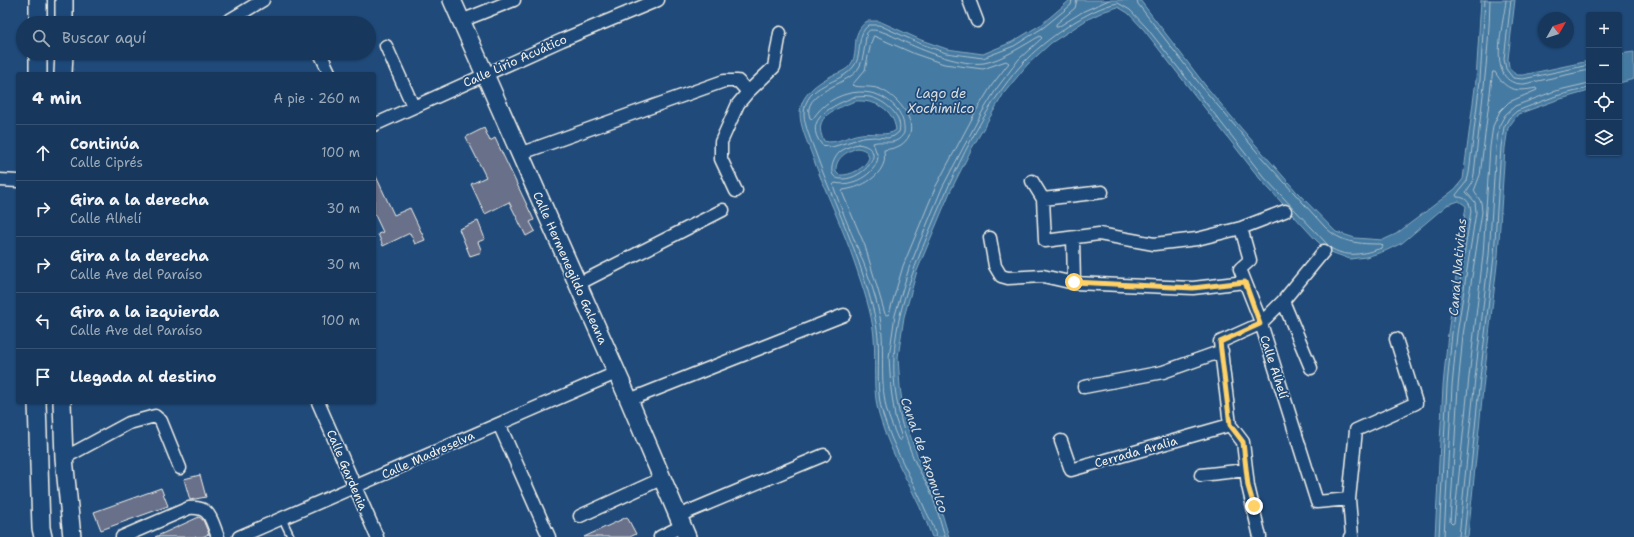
<!DOCTYPE html>
<html lang="es">
<head>
<meta charset="utf-8">
<style>
	body { margin:0; font-family:"Shantell Sans",sans-serif; background:#203f62; color:#f1f3f6 }
	.controls { position:absolute; right:12px; top:12px; display:grid; overflow:hidden; border-radius:4px; box-shadow:0 1px 3px #0004 }
	.controls button { width:36px; height:36px; display:grid; place-items:center; padding:0; border:0; border-bottom:1px solid #365272; background:#17385c; color:#f1f3f6; font:20px sans-serif }
	.compass { position:absolute; left:1538px; top:12px; width:36px; height:36px; border-radius:50%; background:#17385c; box-shadow:0 1px 3px #0004; rotate:51deg }
	.stop { position:absolute; width:12px; height:12px; margin:-9px; border:3px solid #ffd166; border-radius:50%; background:#fff }
	.stop.end { background:#ffd166; border-color:#fff; box-shadow:0 1px 4px #0008 }
	.list { margin:0; padding:0; list-style:none }
	h2 { display:flex; justify-content:space-between; align-items:center; height:52px; margin:0; padding:0 16px; font-size:17px }
	h2 small { font-size:13px; font-weight:400; color:#9eacbb }
	.list li { display:grid; grid-template-columns:26px 1fr auto; gap:12px; align-items:center; box-sizing:border-box; height:56px; padding:0 16px; border-top:1px solid #365272 }
	.list b { display:block; font-size:15px; white-space:nowrap }
	.list p { margin:0; font-size:13px; white-space:nowrap; color:#9eacbb }
	.list em { font-size:13px; font-style:normal; color:#9eacbb }
	.icon { flex:none; width:22px; height:22px; fill:none; stroke:currentColor; stroke-width:2; stroke-linecap:round; stroke-linejoin:round }
	.map { position:relative; flex:none; width:1634px; height:537px; overflow:hidden }
	.search { position:absolute; background:#17385c; box-shadow:0 1px 3px #0004; left:16px; top:16px; width:360px; height:44px; display:flex; align-items:center; gap:10px; box-sizing:border-box; padding:0 14px; border-radius:22px; color:#9eacbb; font-size:15px }
	.panel { position:absolute; background:#17385c; box-shadow:0 1px 3px #0004; left:16px; top:72px; width:360px; height:332px; border-radius:4px }
	.map>svg:first-child { display:block }
	.water { fill:#457aa2; stroke:#8baabe; fill-rule:evenodd }
	.lines { fill:none; stroke-linecap:round; stroke-linejoin:round }
	.shore { stroke:#aec1cc; stroke-width:1 }
	.building { fill:#676f8a; stroke:#f4f1e8 }
	.lane-casing { stroke:#f4f1e8; stroke-width:9 }
	.street-casing { stroke:#f4f1e8; stroke-width:15 }
	.secondary-casing { stroke:#f4f1e8; stroke-width:20 }
	.lane { stroke:#1f4a7a; stroke-width:6 }
	.street { stroke:#1f4a7a; stroke-width:12 }
	.secondary { stroke:#1f4a7a; stroke-width:17 }
	.route { stroke:#ffd166; stroke-width:5 }
	.labels { text-anchor:middle; stroke-width:3.5; stroke-linejoin:round; paint-order:stroke }
	.street-label { font-size:12px; fill:#f4f1e8; stroke:#1f4a7a }
	.water-label { font-size:13px; font-style:italic; fill:#dadfde; stroke:#1f4a7a }
</style>
</head>
<body>
<div class="map">
<svg width="1634" height="537" viewBox="0 0 1634 537">
	<rect width="100%" height="100%" fill="#1f4a7a"/>
	<filter id="ink" filterUnits="userSpaceOnUse"><feTurbulence type="fractalNoise" baseFrequency=".025" numOctaves="2"/><feDisplacementMap in="SourceGraphic" scale="8" xChannelSelector="R" yChannelSelector="G"/><feConvolveMatrix kernelMatrix="1 2 1 2 8 2 1 2 1" color-interpolation-filters="sRGB"/></filter>
	<g filter="url(#ink)">
		<path class="water" d="M1070 0H1140L1205 85 1241 128 1296 191 1336 232 1355 238 1383 240 1396 234 1416 219 1455 189 1463 179 1476 80 1481 0H1515L1508 59 1509 67 1516 75H1523L1589 61V91L1557 100 1518 114 1508 128 1505 148 1498 256 1484 379 1468 537H1435L1443 386 1448 333 1466 206 1459 201 1447 205 1402 243 1385 251 1366 257 1350 259 1328 251 1316 240 1260 179 1144 30 1128 13 1118 7 1105 11 1088 19 1051 43 1027 65 1004 93 972 148 950 192 917 271 904 317 898 357 900 387 904 415 910 435 920 463 936 493 949 537H932C918 495 891 458 879 415 872 390 876 363 874 337 872 313 863 288 855 264 843 228 825 192 812 155 808 144 800 126 800 114 800 95 817 83 833 75 839 73 847 70 851 64 860 50 849 35 867 21H879L921 40 947 49 983 54 1012 42 1042 24ZM855 101C875 100 893 108 896 130 888 137 872 132 861 134 849 135 836 145 824 141 811 116 836 109 855 101ZM857 148C864 149 868 151 869 158 865 168 851 176 839 175L836 172C835 158 846 152 857 148Z
			M1634 52V79L1619 83V54Z"/>
		<g class="lines">
			<path class="shore" d="M1077 0 1075 8 1056 24V27H1058L1084 11 1109 0
				M1137 0 1138 4 1202 87 1263 159 1325 227C1341 243 1359 244 1381 244L1383 246 1382 248C1363 254 1347 259 1329 247
				M1506 0C1504 24 1484 85 1524 84L1589 70
				M1511 0 1504 59 1506 69 1513 78 1523 79 1589 65
				M870 30C882 29 896 38 907 43 926 52 963 66 984 63 1002 60 1024 45 1040 36L1042 38 1019 59 997 88 981 114 942 188 909 268 895 315 889 357 891 389 895 417 902 438 900 441 898 439C893 427 887 415 885 402 880 374 885 345 880 317 871 270 847 229 833 185L835 183C851 187 876 175 878 157L873 143C885 139 895 148 904 133 905 124 902 116 897 109 875 81 830 90 813 119L810 118C800 92 848 85 858 69 865 59 864 43 867 33Z
				M874 36 915 54 944 64 983 69 1006 61 1009 63 992 85 976 111 936 186 903 266 889 314 887 315 885 314 865 246 842 192 843 190C859 188 879 179 884 162 885 158 884 154 884 150 890 149 896 148 901 145 924 129 901 100 884 91 872 84 860 89 852 85L865 70 871 43Z
				M1493 72H1495C1506 91 1516 92 1536 88L1537 90 1509 102 1500 111 1493 126 1490 147 1483 255 1469 377 1454 523 1452 524 1450 522 1458 387 1463 335 1482 212 1481 202 1474 191 1480 175Z
				M854 97C859 97 865 96 870 97 884 100 904 116 899 132L894 136 888 138 874 137 862 138 832 147 822 145C801 119 834 105 854 97Z
				M858 144C891 149 863 179 843 179 825 180 832 158 841 151 846 148 852 145 858 144Z
				M936 537C935 527 929 518 925 509 912 478 893 448 883 415 875 390 880 363 878 337 876 317 870 297 864 278 851 236 831 196 816 154 812 143 804 125 804 114 805 82 841 85 854 66 863 54 855 35 869 25H879L919 43 946 53 983 58 1014 46 1044 27 1071 5 1072 0
				M945 537C941 523 937 509 932 495 928 484 921 475 916 464 902 432 892 392 894 357 896 312 914 268 931 227 954 172 983 107 1023 63 1043 41 1089 8 1118 3L1130 10 1147 28 1263 176 1328 245
				M1439 537 1447 386 1452 333 1471 211C1470 202 1466 197 1457 197L1456 195 1467 181 1469 173 1480 80 1485 0
				M1444 537 1452 386 1457 334 1476 212 1475 202 1466 192 1472 183 1474 174C1480 116 1489 59 1490 0
				M1459 537 1475 378 1489 255 1496 147 1499 126 1505 115 1515 106 1555 91 1589 83
				M1464 537 1480 378 1494 256 1501 147 1504 127 1509 118 1517 111 1556 96 1589 88"/>
		</g>
		<path class="building" d="M484 128 490 141 495 138 534 220 530 222 535 231 526 236 509 202 485 214 471 184 486 177 466 137Z
			M374 172 394 215 410 208 425 240 415 244 410 233 383 246 378 234 383 232 374 213Z
			M478 221 485 239 478 242 482 252 470 256 459 229Z
			M200 475 206 497 190 500 184 479Z
			M161 488 168 506 101 530 94 512Z
			M199 517 203 520 209 534 202 537H155Z
			M627 517 636 534 630 537H584Z"/>
		<g class="lines">
			<defs>
				<path id="lane" d="M282 518 291 537"/>
				<path id="street" d="M969 0 977 21
					M461 21 514 0
					M225 23 263 0
					M386 46 413 106
					M320 53 330 74
					M374 125 562 40 658 0
					M519 154 724 81H738L748 92
					M0 180 18 181
					M1032 181 1043 199 1045 241 1099 234 1154 244 1197 239 1241 228 1285 211
					M736 191 721 159V142L738 104 748 92 774 67 780 33
					M1043 199 1102 192
					M1241 228 1250 260 1240 269 1259 317 1317 502 1349 499
					M990 238 995 266 1001 276 1008 278 1043 276 1074 283 1193 288 1245 282
					M1073 238 1074 283
					M578 284 723 210
					M1283 301 1311 368
					M1084 387 1163 372 1222 351
					M629 400 844 315
					M318 402 377 537
					M499 424 549 537
					M1061 441 1071 470 1230 425
					M64 458 129 423 155 416 161 421 180 468
					M1201 475 1246 470
					M580 516 661 479
					M678 516 824 455
					M122 537 189 508C211 506 211 520 218 537
					M239 537 616 373
					M660 537 682 526
					M1260 537 1248 486 1243 442 1230 425 1220 342 1260 324 1283 301 1324 251
					M1350 537 1352 536 1349 499 1356 430 1416 403 1396 339"/>
				<path id="secondary" d="M452 0 629 400 687 537
					M38 23V0
					M64 23V0
					M38 74V53
					M63 74 64 53
					M37 402 41 528 43 537
					M62 402 64 458 72 537"/>
			</defs>
			<use href="#lane" class="lane-casing"/>
			<use href="#street" class="street-casing"/>
			<use href="#secondary" class="secondary-casing"/>
			<use href="#lane" class="lane"/>
			<use href="#street" class="street"/>
			<use href="#secondary" class="secondary"/>
		</g>
	</g>
	<g class="lines" filter="url(#ink)">
		<path class="route" d="M1074 282 1193 288 1245 282 1260 324 1220 342 1230 425 1243 442 1248 486 1254 506"/>
	</g>
	<g class="labels">
		<g class="street-label">
			<text transform="translate(515 61) rotate(-24)" y="4">Calle Lirio Acuático</text>
			<text transform="translate(570 268) rotate(66)" y="4">Calle Hermenegildo Galeana</text>
			<text transform="translate(1274 367) rotate(72)" y="4">Calle Alhelí</text>
			<text transform="translate(1136 452) rotate(-16)" y="4">Cerrada Aralia</text>
			<text transform="translate(428 455) rotate(-24)" y="4">Calle Madreselva</text>
			<text transform="translate(347 470) rotate(67)" y="4">Calle Gardenia</text>
		</g>
		<g class="water-label">
			<text x="941" y="98">Lago de<tspan x="941" dy="15">Xochimilco</tspan></text>
			<text transform="translate(1457 267) rotate(-85)" y="5">Canal Nativitas</text>
			<text transform="translate(925 455) rotate(71)" y="5">Canal de Axomulco</text>
		</g>
	</g>
</svg>
<div class="controls">
<button>+</button>
<button>−</button>
<button><svg class="icon" aria-label="locate" viewBox="0 0 24 24"><circle cx="12" cy="12" r="6"/><path d="M12 2v4M12 18v4M2 12h4M18 12h4"/></svg></button>
<button><svg class="icon" aria-label="layers" viewBox="0 0 24 24"><path d="M12 4l9 5-9 5-9-5zM3 14l9 5 9-5"/></svg></button>
</div>
<svg class="compass" viewBox="-18 -18 36 36"><path d="M0-13l5 13h-10z" fill="#e53935"/><path d="M0 13l5-13h-10z" fill="#9eacbb"/></svg>
<div class="stop" style="left:1074px;top:282px"></div>
<div class="stop end" style="left:1254px;top:506px"></div>
<div class="search"><svg class="icon" aria-label="search" viewBox="0 0 24 24"><circle cx="10" cy="10" r="6"/><path d="M15 15l6 6"/></svg>Buscar aquí</div>
<section class="panel">
<h2>4 min<small>A pie · 260 m</small></h2>
<ul class="list">
<li><svg class="icon" aria-label="ahead" viewBox="0 0 24 24"><path d="M12 20V5M6 11l6-6 6 6"/></svg><div><b>Continúa</b><p>Calle Ciprés</p></div><em>100 m</em></li>
<li><svg class="icon" aria-label="right" viewBox="0 0 24 24"><path d="M7 20v-9h11M14 6l5 5-5 5"/></svg><div><b>Gira a la derecha</b><p>Calle Alhelí</p></div><em>30 m</em></li>
<li><svg class="icon" aria-label="right" viewBox="0 0 24 24"><path d="M7 20v-9h11M14 6l5 5-5 5"/></svg><div><b>Gira a la derecha</b><p>Calle Ave del Paraíso</p></div><em>30 m</em></li>
<li><svg class="icon" aria-label="left" viewBox="0 0 24 24"><path d="M17 20v-9H6M10 6l-5 5 5 5"/></svg><div><b>Gira a la izquierda</b><p>Calle Ave del Paraíso</p></div><em>100 m</em></li>
<li><svg class="icon" aria-label="arrive" viewBox="0 0 24 24"><path d="M6 21V4h12l-3 4 3 4H6"/></svg><div><b>Llegada al destino</b></div></li>
</ul>
</section>
</div>
</body>
</html>
